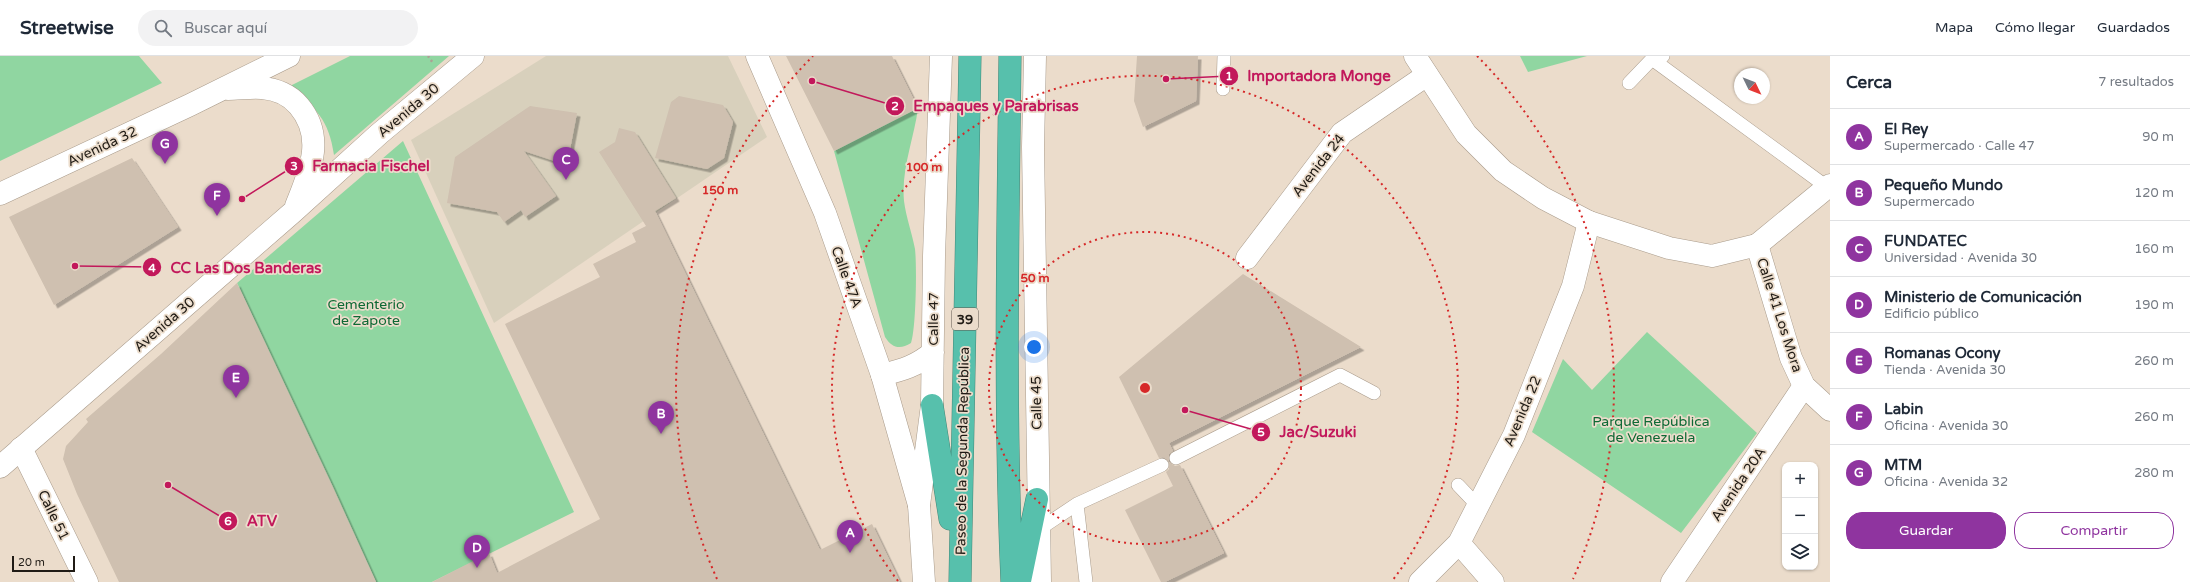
<!DOCTYPE html>
<html lang="es">
<head>
<meta charset="utf-8">
<style>
	body { margin:0; font-family:"Varela Round",sans-serif; background:#f2f2f3; color:#1f2937 }
	.controls { position:absolute; right:12px; bottom:12px; display:grid; overflow:hidden; border-radius:8px; box-shadow:0 1px 3px #0004 }
	.controls button { width:36px; height:36px; display:grid; place-items:center; padding:0; border:0; border-bottom:1px solid #e0e1e3; background:#fff; color:#1f2937; font:20px sans-serif }
	.compass { position:absolute; left:1734px; top:12px; width:36px; height:36px; border-radius:50%; background:#fff; box-shadow:0 1px 3px #0004; rotate:133deg }
	.scale { position:absolute; left:12px; bottom:10px; width:63px; box-sizing:border-box; padding-left:4px; border:2px solid #201b15; border-top:0; font-size:11px; line-height:14px; white-space:nowrap; color:#201b15; -webkit-text-stroke:3px #ebdccb; paint-order:stroke }
	.you { position:absolute; left:1034px; top:291px; width:14px; height:14px; margin:-10px; border:3px solid #fff; border-radius:50%; background:#1a73e8; box-shadow:0 0 0 6px #1a73e833 }
	.badge { display:grid; place-items:center; width:26px; height:26px; border-radius:50%; background:#8f349f; color:#fff; font-size:13px; font-weight:700 }
	.pin { position:absolute; translate:-50% -33px; filter:drop-shadow(0 1px 2px #0008) }
	.pin::after { content:''; position:absolute; top:21px; width:14px; height:12px; background:inherit; clip-path:polygon(0 0,100% 0,50% 100%) }
	.list { margin:0; padding:0; list-style:none }
	h2 { display:flex; justify-content:space-between; align-items:center; height:52px; margin:0; padding:0 16px; font-size:17px }
	h2 small { font-size:13px; font-weight:400; color:#747a83 }
	.list li { display:grid; grid-template-columns:26px 1fr auto; gap:12px; align-items:center; box-sizing:border-box; height:56px; padding:0 16px; border-top:1px solid #e0e1e3 }
	.list b { display:block; font-size:15px; white-space:nowrap }
	.list p { margin:0; font-size:13px; white-space:nowrap; color:#747a83 }
	.list em { font-size:13px; font-style:normal; color:#747a83 }
	.actions { display:flex; gap:8px; padding:12px 16px }
	.actions a { flex:1; padding:9px 0; border:1px solid #8f349f; border-radius:16px; text-align:center; font-size:14px; color:#8f349f }
	.actions .main { background:#8f349f; color:#fff }
	.icon { flex:none; width:22px; height:22px; fill:none; stroke:currentColor; stroke-width:2; stroke-linecap:round; stroke-linejoin:round }
	.map { position:relative; flex:none; width:1830px; height:526px; overflow:hidden }
	header { display:flex; align-items:center; gap:24px; box-sizing:border-box; height:56px; padding:0 20px; background:#fff; border-bottom:1px solid #e0e1e3 }
	header strong { font-size:19px }
	nav { display:flex; gap:22px; margin-inline-start:auto; font-size:14px }
	.search { width:280px; height:36px; background:#f2f2f3; display:flex; align-items:center; gap:10px; box-sizing:border-box; padding:0 14px; border-radius:22px; color:#747a83; font-size:15px }
	main { display:flex }
	aside { flex:1; background:#fff }
	.map>svg:first-child { display:block }
	.education { fill:#d8d0bc }
	.green { fill:#90d6a1 }
	.building { fill:#cfc0b0; filter:url(#shadow) }
	.lines { fill:none; stroke-linecap:round; stroke-linejoin:round }
	.lane-casing { stroke:#a99b8b; stroke-width:14 }
	.street-casing { stroke:#a99b8b; stroke-width:23 }
	.secondary-casing { stroke:#a99b8b; stroke-width:23 }
	.highway-casing { stroke:#448677; stroke-width:23 }
	.path { stroke:#aca193; stroke-width:2.5; stroke-dasharray:2 3; stroke-linecap:butt }
	.lane { stroke:#fff; stroke-width:13 }
	.street { stroke:#fff; stroke-width:22 }
	.secondary { stroke:#fff; stroke-width:22 }
	.highway { stroke:#57c0ac; stroke-width:22 }
	.ring { fill:none; stroke:#d62828; stroke-width:2; stroke-dasharray:2 4 }
	.labels { text-anchor:middle; stroke-width:3.5; stroke-linejoin:round; paint-order:stroke }
	.shield { fill:#ebdccb; stroke:#5d554c; stroke-width:1 }
	.shield-label { font-size:13px; font-weight:bold; fill:#201b15 }
	.street-label { font-size:14px; fill:#201b15; stroke:#ebdccb }
	.park-label { font-size:14px; fill:#0d6934; stroke:#ebdccb }
	.centre { fill:#d62828; stroke:#ebdccb; stroke-width:2 }
	.ring-label { font-size:12px; text-anchor:middle; font-weight:bold; fill:#d62828; stroke:#ebdccb; stroke-width:3.5; stroke-linejoin:round; paint-order:stroke }
	.leader { fill:none; stroke:#c2185b; stroke-width:1.5 }
	.callout-dot { fill:#c2185b; stroke:#ebdccb; stroke-width:1.5 }
	.mark-label { font-size:12px; text-anchor:middle; font-weight:bold; fill:#fff }
	.callout-label { font-size:15px; text-anchor:middle; font-weight:bold; fill:#c2185b; stroke:#ebdccb; stroke-width:3.5; stroke-linejoin:round; paint-order:stroke }
</style>
</head>
<body>
<header>
<strong>Streetwise</strong>
<div class="search"><svg class="icon" aria-label="search" viewBox="0 0 24 24"><circle cx="10" cy="10" r="6"/><path d="M15 15l6 6"/></svg>Buscar aquí</div>
<nav><a>Mapa</a><a>Cómo llegar</a><a>Guardados</a></nav>
</header>
<main>
<div class="map">
<svg width="1830" height="526" viewBox="0 0 1830 526">
	<defs>
		<filter id="shadow"><feDropShadow dx="3.5" dy="3.5" stdDeviation="0" flood-color="#0004"/></filter>
	</defs>
	<rect width="100%" height="100%" fill="#ebdccb"/>
	<path class="education" d="M546 0H728L767 81 494 267 411 84Z"/>
	<path class="green" d="M0 0H139L162 27 0 105Z
		M350 0H449L334 99C329 64 316 51 288 31Z
		M1520 0H1587L1528 16Z
		M918 52C914 83 901 113 904 145 906 161 912 177 915 193 917 210 916 273 911 287 900 294 892 292 885 281L834 95Z
		M403 85 574 456 432 526H376L237 227Z
		M1647 276 1757 377 1681 477 1532 376 1563 303 1592 334Z"/>
	<path class="building" d="M786 0H892L918 52 834 95Z
		M1137 0H1198L1196 45 1143 71 1134 45Z
		M679 40 723 49 733 66 724 102 707 113 655 102 671 46Z
		M530 50 577 57 567 109 524 95 556 140 525 161 521 154 504 166 497 156 447 147 455 101Z
		M619 72 635 76 676 142 655 155 820 494 872 468 900 526H432L489 497 497 517 600 463 505 268 600 221 593 208 636 186 632 177 646 170 599 96 615 86Z
		M132 102 178 171 54 249 9 161Z
		M1243 218 1361 291 1169 387 1173 395 1169 398V405L1163 401 1159 402 1119 321Z
		M237 227 332 429 376 526H119L77 438 63 403 66 390 88 366 86 363 161 298Z
		M1169 406 1175 410 1180 409 1224 497 1165 526H1161L1125 454 1173 430 1166 416 1169 413Z"/>
	<g class="lines">
		<defs>
			<path id="lane" d="M1663 0 1652 3 1827 131
				M1629 27 1652 3
				M1223 33 1224 0
				M1176 402 1340 319 1374 337
				M1458 429 1478 450
				M1077 448 1086 526
				M1038 474 1077 448 1162 409"/>
			<path id="street" d="M757 0 825 157 882 319 919 449
				M1757 189 1830 129
				M1247 202 1342 77 1427 19
				M21 392 87 526
				M1459 487 1493 526
				M1420 526 1459 487 1514 379 1573 230 1589 166
				M1672 526 1804 330"/>
			<path id="secondary" d="M1035 0 1033 91 1040 526
				M1415 0 1466 78 1503 115 1543 142 1589 166 1669 192 1712 200 1757 189 1791 302 1804 330 1830 354
				M228 33C239 33 251 31 262 32 276 33 290 39 299 50 326 82 309 117 296 150
				M0 138 190 49 289 0
				M882 319C902 314 917 310 933 296
				M0 411 293 156 379 78 473 0
				M924 526 919 449 932 349 934 200 941 0"/>
			<path id="highway" d="M1010 0C1008 175 1004 351 1012 526
				M932 349 950 463
				M1020 525 1037 443
				M960 526 970 0"/>
		</defs>
		<use href="#lane" class="lane-casing"/>
		<use href="#street" class="street-casing"/>
		<use href="#secondary" class="secondary-casing"/>
		<use href="#highway" class="highway-casing"/>
		<path class="path" d="M428 0 433 7"/>
		<use href="#lane" class="lane"/>
		<use href="#street" class="street"/>
		<use href="#secondary" class="secondary"/>
		<use href="#highway" class="highway"/>
	</g>
	<g class="ring">
		<circle cx="1145" cy="332" r="156"/>
		<path d="M898 525A313 313 0 1 1 1392 525"/>
		<path d="M717 523A469 469 0 0 1 813 0M1477 0A469 469 0 0 1 1573 523"/>
	</g>
	<g class="labels">
		<rect class="shield" x="952" y="252" width="26" height="22" rx="3"/>
		<g class="shield-label">
			<text x="965" y="268">39</text>
		</g>
		<g class="street-label">
			<text transform="translate(408 54) rotate(-40)" y="5">Avenida 30</text>
			<text transform="translate(102 90) rotate(-25)" y="5">Avenida 32</text>
			<text transform="translate(1318 109) rotate(-52)" y="5">Avenida 24</text>
			<text transform="translate(847 221) rotate(70)" y="5">Calle 47A</text>
			<text transform="translate(1780 259) rotate(72)" y="5">Calle 41 Los Mora</text>
			<text transform="translate(933 263) rotate(-90)" y="5">Calle 47</text>
			<text transform="translate(164 268) rotate(-41)" y="5">Avenida 30</text>
			<text transform="translate(1036 347) rotate(-91)" y="5">Calle 45</text>
			<text transform="translate(1522 355) rotate(-67)" y="5">Avenida 22</text>
			<text transform="translate(962 395) rotate(-89)" y="5">Paseo de la Segunda República</text>
			<text transform="translate(1738 428) rotate(-56)" y="5">Avenida 20A</text>
			<text transform="translate(54 459) rotate(64)" y="5">Calle 51</text>
		</g>
		<g class="park-label">
			<text x="366" y="253">Cementerio<tspan x="366" dy="16">de Zapote</tspan></text>
			<text x="1651" y="370">Parque República<tspan x="1651" dy="16">de Venezuela</tspan></text>
		</g>
	</g>
	<circle cx="1145" cy="332" r="6" class="centre"/>
	<g class="ring-label">
		<text x="924" y="115">100 m</text>
		<text x="720" y="138">150 m</text>
		<text x="1035" y="226">50 m</text>
	</g>
	<path class="leader" d="M1166 23L1229 20M812 25L895 50M242 143L294 110M75 210L152 211M1185 354L1261 376M168 429L228 465"/>
	<g class="callout-dot">
		<circle cx="1166" cy="23" r="4"/>
		<circle cx="812" cy="25" r="4"/>
		<circle cx="242" cy="143" r="4"/>
		<circle cx="75" cy="210" r="4"/>
		<circle cx="1185" cy="354" r="4"/>
		<circle cx="168" cy="429" r="4"/>
		<circle cx="1229" cy="20" r="10"/>
		<circle cx="895" cy="50" r="10"/>
		<circle cx="294" cy="110" r="10"/>
		<circle cx="152" cy="211" r="10"/>
		<circle cx="1261" cy="376" r="10"/>
		<circle cx="228" cy="465" r="10"/>
	</g>
	<g class="mark-label">
		<text x="1229" y="24">1</text>
		<text x="895" y="54">2</text>
		<text x="294" y="114">3</text>
		<text x="152" y="216">4</text>
		<text x="1261" y="380">5</text>
		<text x="228" y="469">6</text>
	</g>
	<g class="callout-label">
		<text x="1319" y="25">Importadora Monge</text>
		<text x="996" y="55">Empaques y Parabrisas</text>
		<text x="371" y="115">Farmacia Fischel</text>
		<text x="246" y="217">CC Las Dos Banderas</text>
		<text x="1318" y="381">Jac/Suzuki</text>
		<text x="262" y="470">ATV</text>
	</g>
</svg>
<div class="controls">
<button>+</button>
<button>−</button>
<button><svg class="icon" aria-label="layers" viewBox="0 0 24 24"><path d="M12 4l9 5-9 5-9-5zM3 14l9 5 9-5"/></svg></button>
</div>
<svg class="compass" viewBox="-18 -18 36 36"><path d="M0-13l5 13h-10z" fill="#e53935"/><path d="M0 13l5-13h-10z" fill="#747a83"/></svg>
<div class="scale">20 m</div>
<div class="you"></div>
<div class="pin badge" style="left:850px;top:497px">A</div>
<div class="pin badge" style="left:661px;top:378px">B</div>
<div class="pin badge" style="left:566px;top:124px">C</div>
<div class="pin badge" style="left:477px;top:512px">D</div>
<div class="pin badge" style="left:236px;top:342px">E</div>
<div class="pin badge" style="left:217px;top:160px">F</div>
<div class="pin badge" style="left:165px;top:108px">G</div>
</div>
<aside>
<h2>Cerca<small>7 resultados</small></h2>
<ul class="list">
<li><span class="badge">A</span><div><b>El Rey</b><p>Supermercado · Calle 47</p></div><em>90 m</em></li>
<li><span class="badge">B</span><div><b>Pequeño Mundo</b><p>Supermercado</p></div><em>120 m</em></li>
<li><span class="badge">C</span><div><b>FUNDATEC</b><p>Universidad · Avenida 30</p></div><em>160 m</em></li>
<li><span class="badge">D</span><div><b>Ministerio de Comunicación</b><p>Edificio público</p></div><em>190 m</em></li>
<li><span class="badge">E</span><div><b>Romanas Ocony</b><p>Tienda · Avenida 30</p></div><em>260 m</em></li>
<li><span class="badge">F</span><div><b>Labin</b><p>Oficina · Avenida 30</p></div><em>260 m</em></li>
<li><span class="badge">G</span><div><b>MTM</b><p>Oficina · Avenida 32</p></div><em>280 m</em></li>
</ul>
<div class="actions"><a class="main">Guardar</a><a>Compartir</a></div>
</aside>
</main>
</body>
</html>
